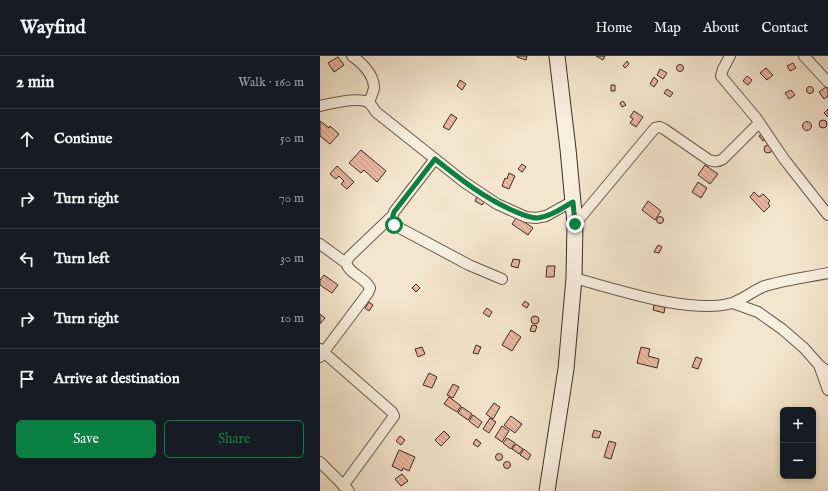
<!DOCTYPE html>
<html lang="en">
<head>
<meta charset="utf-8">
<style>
	body { margin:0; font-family:"IM FELL English",serif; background:#20242c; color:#f1f3f6 }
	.controls { position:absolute; right:12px; bottom:12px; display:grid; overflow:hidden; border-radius:6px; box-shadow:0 2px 6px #0003 }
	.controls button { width:36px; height:36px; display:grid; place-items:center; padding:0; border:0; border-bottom:1px solid #363941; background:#171b24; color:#f1f3f6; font:20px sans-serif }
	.stop { position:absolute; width:12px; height:12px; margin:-9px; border:3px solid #0b8043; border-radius:50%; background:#fff }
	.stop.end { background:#0b8043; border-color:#fff; box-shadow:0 1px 4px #0008 }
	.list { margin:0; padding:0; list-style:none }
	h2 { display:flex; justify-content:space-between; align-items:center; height:52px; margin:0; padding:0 16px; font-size:17px }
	h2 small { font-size:13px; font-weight:400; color:#9ea1a6 }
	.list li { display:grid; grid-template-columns:26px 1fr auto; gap:12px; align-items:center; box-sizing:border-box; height:60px; padding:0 16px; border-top:1px solid #363941 }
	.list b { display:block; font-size:15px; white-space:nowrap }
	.list em { font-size:13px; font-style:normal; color:#9ea1a6 }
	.actions { display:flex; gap:8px; padding:12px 16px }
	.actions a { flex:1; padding:9px 0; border:1px solid #0b8043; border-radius:6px; text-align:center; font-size:14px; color:#0b8043 }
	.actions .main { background:#0b8043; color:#fff }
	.icon { flex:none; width:22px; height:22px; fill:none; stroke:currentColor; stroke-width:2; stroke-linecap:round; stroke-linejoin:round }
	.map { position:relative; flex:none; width:508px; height:435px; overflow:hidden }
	header { display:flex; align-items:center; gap:24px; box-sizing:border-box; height:56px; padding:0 20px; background:#171b24; border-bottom:1px solid #363941 }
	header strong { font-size:19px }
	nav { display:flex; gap:22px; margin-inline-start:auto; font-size:14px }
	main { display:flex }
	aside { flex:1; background:#171b24 }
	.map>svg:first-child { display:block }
	.building { fill:url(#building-back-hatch); stroke:#3b2b24 }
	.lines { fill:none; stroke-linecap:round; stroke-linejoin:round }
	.street-casing { stroke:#695a4e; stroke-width:12 }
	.secondary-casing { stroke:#3b2b24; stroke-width:17 }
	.street { stroke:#f8efdf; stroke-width:10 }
	.secondary { stroke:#f8efdf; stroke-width:15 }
	.route { stroke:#0b8043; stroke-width:5 }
</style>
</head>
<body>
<header>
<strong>Wayfind</strong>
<nav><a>Home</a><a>Map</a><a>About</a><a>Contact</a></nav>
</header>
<main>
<aside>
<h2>2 min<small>Walk · 160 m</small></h2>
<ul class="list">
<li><svg class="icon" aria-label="ahead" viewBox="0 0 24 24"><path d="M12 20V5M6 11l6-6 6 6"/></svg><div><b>Continue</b></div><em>50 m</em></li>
<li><svg class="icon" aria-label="right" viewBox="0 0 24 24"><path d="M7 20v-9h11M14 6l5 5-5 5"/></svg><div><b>Turn right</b></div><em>70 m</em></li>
<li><svg class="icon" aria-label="left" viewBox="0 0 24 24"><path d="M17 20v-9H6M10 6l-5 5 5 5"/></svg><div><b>Turn left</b></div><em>30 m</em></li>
<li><svg class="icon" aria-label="right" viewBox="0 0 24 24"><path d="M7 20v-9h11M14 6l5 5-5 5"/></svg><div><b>Turn right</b></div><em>10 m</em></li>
<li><svg class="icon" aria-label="arrive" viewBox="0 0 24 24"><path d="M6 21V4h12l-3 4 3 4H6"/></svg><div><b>Arrive at destination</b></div></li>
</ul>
<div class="actions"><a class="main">Save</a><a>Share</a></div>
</aside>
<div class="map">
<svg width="508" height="435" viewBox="0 0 508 435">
	<defs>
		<pattern id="building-back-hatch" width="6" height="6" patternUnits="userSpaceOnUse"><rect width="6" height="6" fill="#ecb8a4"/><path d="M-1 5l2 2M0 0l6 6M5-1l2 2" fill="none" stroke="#cb9e8d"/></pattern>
	</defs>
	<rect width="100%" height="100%" fill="#f4e6ce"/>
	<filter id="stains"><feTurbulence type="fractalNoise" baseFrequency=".005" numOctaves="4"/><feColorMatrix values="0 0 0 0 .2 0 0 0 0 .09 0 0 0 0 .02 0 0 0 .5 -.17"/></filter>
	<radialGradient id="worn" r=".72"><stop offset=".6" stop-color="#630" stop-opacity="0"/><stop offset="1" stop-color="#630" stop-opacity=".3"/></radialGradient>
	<path class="building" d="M197 0H207L206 4 197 1Z
		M276 0H285L283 4Z
		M18 1 24 9 14 16 8 7Z
		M307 5 309 8 305 12 303 10Z
		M473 7 476 12 470 15 467 10Z
		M356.5 12a3.5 3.5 0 1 1 7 0a3.5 3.5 0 1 1-7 0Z
		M446 12 453 19 447 24 440 17Z
		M340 13 347 17 343 23 337 19Z
		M427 20 432 24 428 29 423 25Z
		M334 21 338 25 334 31 330 28Z
		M140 24 146 28 142 34 137 30Z
		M291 29H295V35H291Z
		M486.5 34a3.5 3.5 0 1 1 7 0a3.5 3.5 0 1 1-7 0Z
		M506 31 508 34V40L504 43 499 36Z
		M347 33 353 37 350 41 344 37Z
		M471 34 475 39 469 43 465 37Z
		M303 45 306 49 302 51 300 47Z
		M508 53V61L504 57Z
		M314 55 323 61 316 71 310 67 313 63 310 61Z
		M131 58 137 62 129 74 123 71Z
		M499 68a4 4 0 1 1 8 0a4 4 0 1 1-8 0Z
		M0 65 9 72 10 70 19 78 10 88 0 80Z
		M482.5 70a4.5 4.5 0 1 1 9 0a4.5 4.5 0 1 1-9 0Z
		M444 76 448 82 443 85 439 80Z
		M444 93a4 4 0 1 1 8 0a4 4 0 1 1-8 0Z
		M41 94 66 115 57 126 44 114 41 117 29 107Z
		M202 108 206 111 202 116 198 113Z
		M385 109 398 118 390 128 378 119Z
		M17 110 34 126 27 133 21 128 24 125 19 120 16 123 10 118Z
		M189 117 195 120 189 133 182 130 185 122 187 123Z
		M378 126 387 132 381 142 372 136Z
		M434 136 439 141 443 138 450 145 448 147 450 150 444 156 430 141Z
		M158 139 166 144 162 149 155 145Z
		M328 145 341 155 335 164 322 154Z
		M336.5 164a3.5 3.5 0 1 1 7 0a3.5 3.5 0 1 1-7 0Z
		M197 161 213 172 208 179 192 168Z
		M338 189 342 191 339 197 334 196Z
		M193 203 200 204 198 212 191 210Z
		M227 210H235L234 221H226Z
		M4 219 18 229 12 237 0 229V224Z
		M96 228 100 232 96 236 92 232Z
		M205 245 209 248 207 252 202 249Z
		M49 246 53 249 49 255 45 252Z
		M334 249 345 251 344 257 333 254Z
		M167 252 172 256 169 261 163 257Z
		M0 258 5 262 0 268Z
		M211 264a4 4 0 1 1 8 0a4 4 0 1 1-8 0Z
		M212 269 217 270 215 276 210 275Z
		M191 274 201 281 192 295 182 289Z
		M156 289 161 291 158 298 153 297Z
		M102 291 105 298 98 301 95 293Z
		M321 291 330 293 328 300 339 303 337 312 317 307Z
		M376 301 382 303 378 313 372 311Z
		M109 317 117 321 112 332 103 329Z
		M133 328 139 331 133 342 127 339Z
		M129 341 141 350 137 356 124 348Z
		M174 347 180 351 173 363 166 358Z
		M142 351 152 358 148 364 138 357Z
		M153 359 162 366 158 372 149 365Z
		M191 360 202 368 195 377 184 369Z
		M170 362 176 366 169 377 163 373Z
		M182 370 189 375 182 386 175 381Z
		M274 374 281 376 279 382 272 381Z
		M124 375 130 381 121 390 115 384Z
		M80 380 85 384 81 389 76 385Z
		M187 382 195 387 191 393 183 387Z
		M156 383 161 387 158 391 153 388Z
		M289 385 296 387 291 403 284 401Z
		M196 388 203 393 199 398 192 393Z
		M204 393 211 399 208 404 200 399Z
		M79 394 95 401 89 415 83 412 82 415 72 410Z
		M175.5 401a3.5 3.5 0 1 1 7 0a3.5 3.5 0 1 1-7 0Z
		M183.5 409a3.5 3.5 0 1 1 7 0a3.5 3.5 0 1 1-7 0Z
		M82 418 88 425 81 430 75 423Z"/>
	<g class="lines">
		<defs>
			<path id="street" d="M32 0C42 7 53 17 54 31 54 36 50 42 49 47
				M410 0 403 13 401 20 437 63 464 103 508 159
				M484 0 508 26
				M0 50C12 47 37 41 48 46 51 48 54 53 56 56L144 126 177 148 206 161 216 162 226 160 253 145
				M115 103 74 156C72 161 72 164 74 169L149 209 182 223
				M255 168 335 72 340 71 344 73 389 104C395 106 398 106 403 103L439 67
				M0 188 26 207
				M254 222C296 233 371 259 412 247 424 243 434 234 445 230 463 224 489 221 508 217
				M413 247 438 256 462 273 484 292 499 309 508 316
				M0 293 72 356 74 360 23 430
				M0 301 48 237 50 232C45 221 30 219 26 207L29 201 72 160
				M499 309 508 334
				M0 406 29 435"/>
			<path id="secondary" d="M227 435 246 313 254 222 255 168 248 93 237 0"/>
		</defs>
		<use href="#street" class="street-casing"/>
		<use href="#secondary" class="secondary-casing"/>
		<use href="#street" class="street"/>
		<use href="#secondary" class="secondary"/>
	</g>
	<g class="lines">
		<path class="route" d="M74 169C72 164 72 161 74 156L115 103C140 123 164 142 194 155 201 158 209 162 217 162 230 161 242 152 253 146L255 168"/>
	</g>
	<rect width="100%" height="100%" filter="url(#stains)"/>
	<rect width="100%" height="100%" fill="url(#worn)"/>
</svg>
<div class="controls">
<button>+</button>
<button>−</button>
</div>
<div class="stop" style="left:74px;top:169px"></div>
<div class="stop end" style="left:255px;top:168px"></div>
</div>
</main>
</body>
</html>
